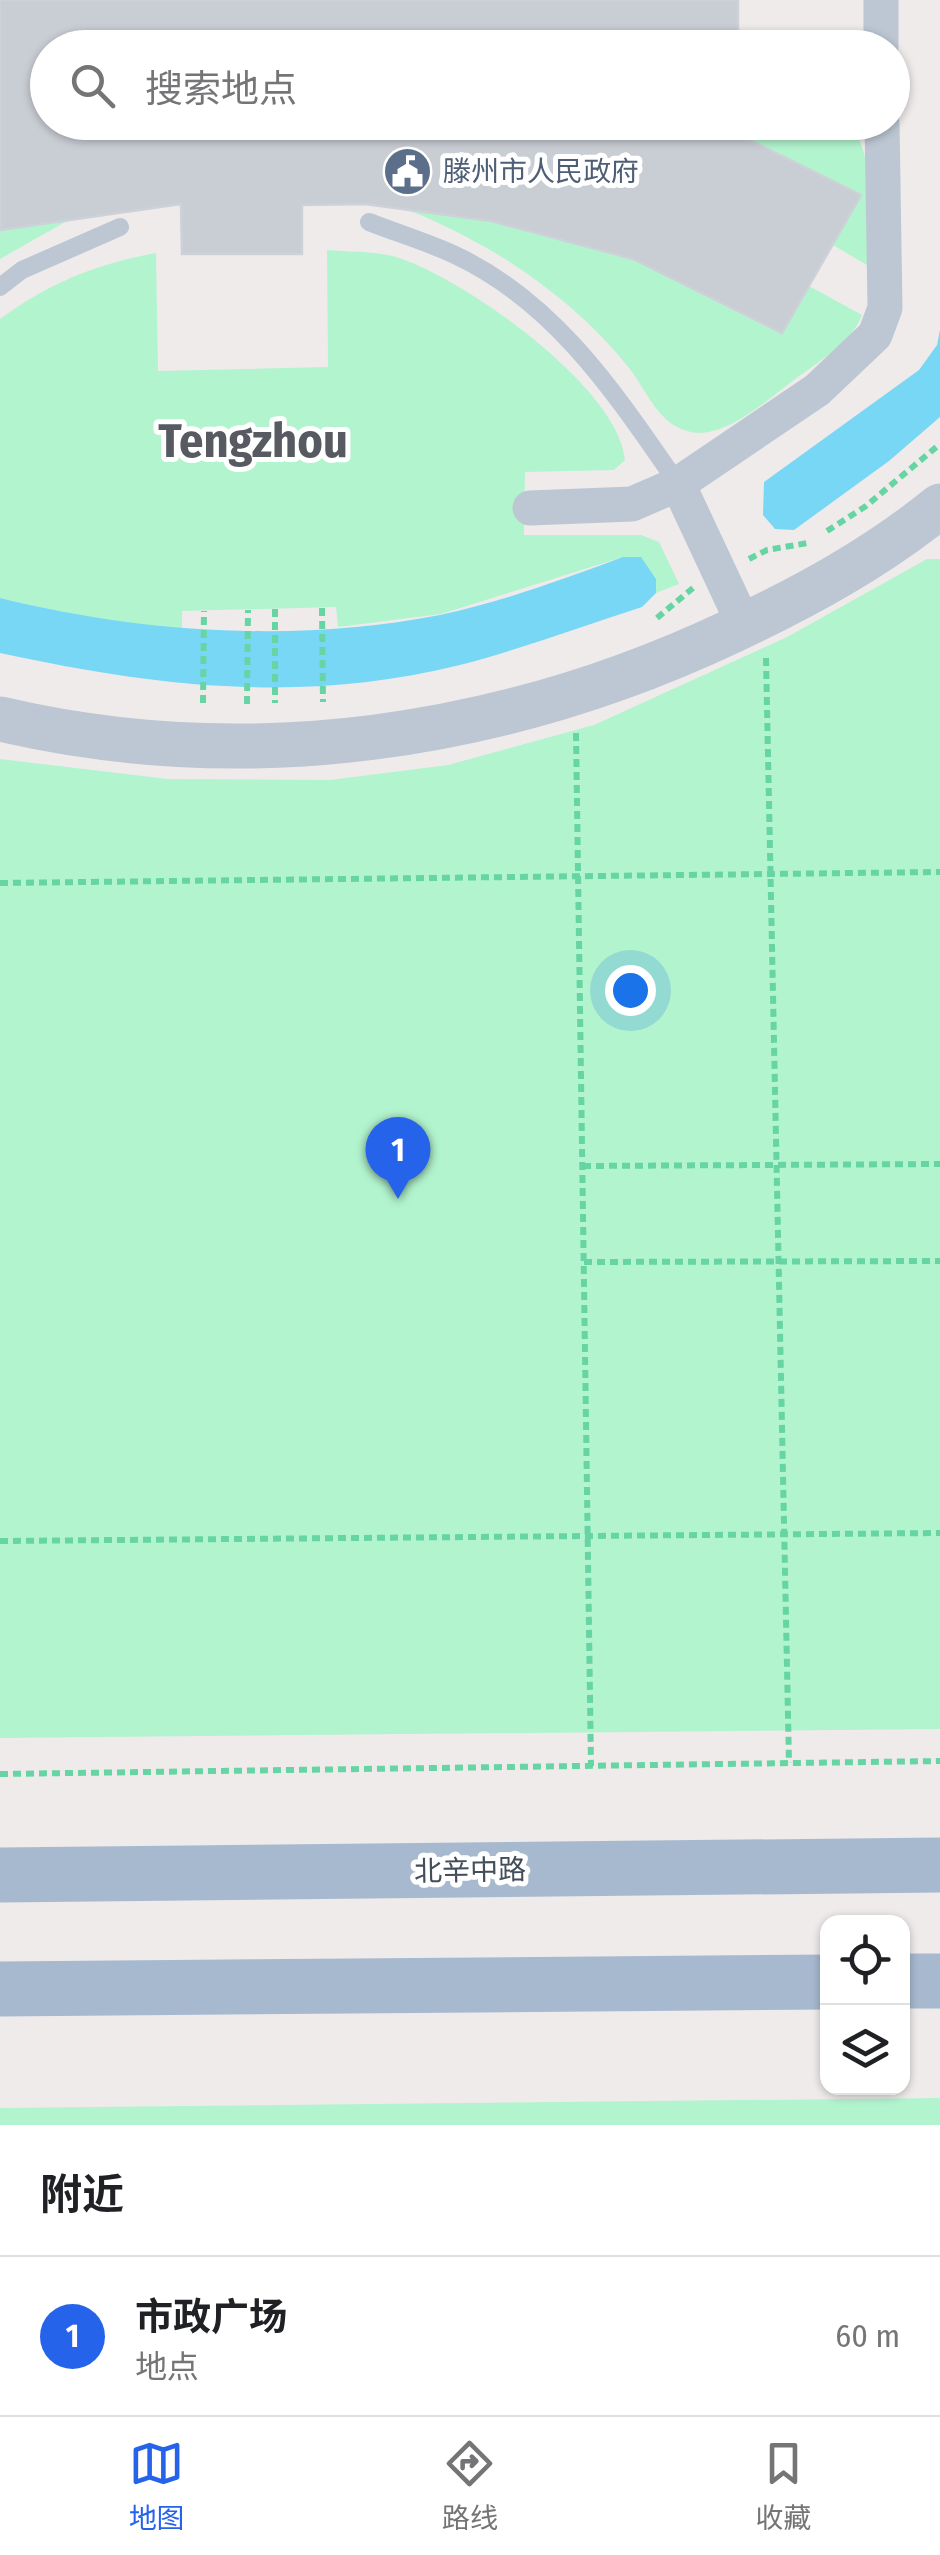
<!DOCTYPE html>
<html lang="zh">
<head>
<meta charset="utf-8">
<style>
	body { margin:0; font-family:"Fira Sans Condensed","Noto Sans SC",sans-serif; background:#f6f6f6; color:#202124 }
	.controls { position:absolute; right:30px; bottom:30px; display:grid; overflow:hidden; border-radius:20px; box-shadow:0 2px 8px #0004 }
	.controls button { width:90px; height:90px; display:grid; place-items:center; padding:0; border:0; border-bottom:2px solid #e0e0e0; background:#fff; color:#202124; font:50px sans-serif }
	.you { position:absolute; left:630px; top:990px; width:35px; height:35px; margin:-25px; border:8px solid #fff; border-radius:50%; background:#1a73e8; box-shadow:0 0 0 15px #1a73e833 }
	.badge { display:grid; place-items:center; width:65px; height:65px; border-radius:50%; background:#2563eb; color:#fff; font-size:32px; font-weight:700 }
	.pin { position:absolute; translate:-50% -82px; filter:drop-shadow(0 2px 5px #0008) }
	.pin::after { content:''; position:absolute; top:52px; width:35px; height:30px; background:inherit; clip-path:polygon(0 0,100% 0,50% 100%) }
	.list { margin:0; padding:0; list-style:none }
	h2 { display:flex; justify-content:space-between; align-items:center; height:130px; margin:0; padding:0 40px; font-size:42px }
	h2 small { font-size:32px; font-weight:400; color:#757577 }
	.list li { display:grid; grid-template-columns:65px 1fr auto; gap:30px; align-items:center; box-sizing:border-box; height:160px; padding:0 40px; border-top:2px solid #e0e0e0 }
	.list b { display:block; font-size:38px; white-space:nowrap }
	.list p { margin:0; font-size:32px; white-space:nowrap; color:#757577 }
	.list em { font-size:32px; font-style:normal; color:#757577 }
	.icon { flex:none; width:55px; height:55px; fill:none; stroke:currentColor; stroke-width:2; stroke-linecap:round; stroke-linejoin:round }
	.map { position:relative; flex:none; width:940px; height:2125px; overflow:hidden }
	.search { position:absolute; background:#fff; box-shadow:0 2px 8px #0004; left:30px; right:30px; top:30px; height:110px; display:flex; align-items:center; gap:25px; box-sizing:border-box; padding:0 35px; border-radius:55px; color:#757577; font-size:38px }
	.sheet { height:290px; background:#fff }
	nav { display:flex; justify-content:space-around; align-items:center; box-sizing:border-box; height:140px; border-top:2px solid #e0e0e0; background:#fff; font-size:28px; color:#757577 }
	nav a { display:grid; justify-items:center; gap:5px }
	nav .on { color:#2563eb }
	.map>svg:first-child { display:block }
	.green { fill:#b2f4ce }
	.water { fill:#79d7f6 }
	.building { fill:#c9cdd4; stroke:#ced1d8; stroke-width:2.5 }
	.lines { fill:none; stroke-linecap:round; stroke-linejoin:round }
	.path { stroke:#66d5a3; stroke-width:6; stroke-dasharray:8 5; stroke-linecap:butt }
	.service { stroke:#bcc7d3; stroke-width:18 }
	.minor { stroke:#bcc7d3; stroke-width:35 }
	.tertiary { stroke:#bcc7d3; stroke-width:45 }
	.primary { stroke:#a7b9cf; stroke-width:55 }
	.labels { text-anchor:middle; stroke-width:10; stroke-linejoin:round; paint-order:stroke }
	.service-label { font-size:28px; fill:#4e5e75; stroke:#fff; text-anchor:start }
	.street-label { font-size:28px; fill:#424e5b; stroke:#fff }
	.town-label { font-size:48px; font-weight:bold; fill:#575b61; stroke:#fff }
</style>
</head>
<body>
<div class="map">
<svg width="940" height="2125" viewBox="0 0 940 2125">
	<rect width="100%" height="100%" fill="#efebeb"/>
	<path class="green" d="M846 122C878 148 870 229 872 268L833 245 861 195 732 130 749 123Z
		M408 210 491 221 633 259 782 332 809 286 862 315C852 343 813 365 790 383 766 401 724 439 691 432 658 425 648 392 629 368 573 297 491 243 408 210Z
		M74 217 0 259V230Z
		M327 250C349 252 375 251 396 257 462 277 619 387 625 460L614 470 525 472 524 535H641L659 542 679 584 656 593V579L623 557 441 614 338 627 336 607 182 611V629H169L67 614 0 598V319C49 283 96 264 156 253L158 371 328 367Z
		M927 559H940V1729L0 1738V759L168 779 330 780 448 765 594 725 787 637Z
		M940 2098V2125H0V2108Z"/>
	<path class="water" d="M940 330V417L889 461 794 530 775 529 763 515 764 482 919 370 937 345Z
		M623 557H641L656 579V593L642 607C582 626 522 649 460 665 301 704 158 687 0 653V598C142 633 296 643 440 615 502 602 564 579 623 557Z"/>
	<path class="building" d="M0 0H738V34H673L672 48H48V122H713L861 195 782 333 633 259 491 221 365 204 302 205V254H182L181 204 0 230Z"/>
	<g class="lines">
		<path class="path" d="M827 531 866 506 940 444
			M749 559 767 550 808 543
			M322 608 323 702
			M275 609V703
			M657 618 693 588
			M766 658 789 1763
			M203 703 204 611
			M247 704 248 610
			M576 733 591 1766
			M0 883 940 872
			M583 1166 940 1164
			M584 1262 940 1261
			M0 1541 940 1533
			M0 1774 940 1761"/>
		<path class="service" d="M369 222C397 233 427 242 455 255 556 302 617 396 678 484
			M0 287 22 270 120 227"/>
		<path class="minor" d="M881 0V48
			M678 484 744 625
			M530 508 632 504 678 484 817 390 875 335 885 308 882 122"/>
		<path class="tertiary" d="M0 719C248 777 504 739 732 631 806 596 876 558 940 506"/>
		<path class="primary" d="M0 1875 940 1865
			M902 1981H940
			M0 1989 828 1982"/>
	</g>
	<defs>
		<symbol id="civic-disc" viewBox="-11 -11 22 22"><circle r="9.5" fill="#5c6f8a" stroke="#fff"/><path d="M-.6-6.5H3V-4.5H.6V-3L4-1V1h2V6H-6V1h2V-1L-.6-3ZM-1.2 2.5V6h2.4V2.5Z" fill="#fff"/></symbol>
	</defs>
	<g fill-rule="evenodd">
		<use href="#civic-disc" x="380" y="144" width="55" height="55"/>
	</g>
	<g class="labels">
		<g class="service-label">
			<text x="443" y="181">滕州市人民政府</text>
		</g>
		<g class="street-label">
			<text transform="translate(470 1870) rotate(-1)" y="10">北辛中路</text>
		</g>
		<g class="town-label">
			<text x="253" y="457">Tengzhou</text>
		</g>
	</g>
</svg>
<div class="controls">
<button><svg class="icon" aria-label="locate" viewBox="0 0 24 24"><circle cx="12" cy="12" r="6"/><path d="M12 2v4M12 18v4M2 12h4M18 12h4"/></svg></button>
<button><svg class="icon" aria-label="layers" viewBox="0 0 24 24"><path d="M12 4l9 5-9 5-9-5zM3 14l9 5 9-5"/></svg></button>
</div>
<div class="you"></div>
<div class="pin badge" style="left:398px;top:1199px">1</div>
<div class="search"><svg class="icon" aria-label="search" viewBox="0 0 24 24"><circle cx="10" cy="10" r="6"/><path d="M15 15l6 6"/></svg>搜索地点</div>
</div>
<section class="sheet">
<h2>附近<small></small></h2>
<ul class="list">
<li><span class="badge">1</span><div><b>市政广场</b><p>地点</p></div><em>60 m</em></li>
</ul>
</section>
<nav>
<a class="on"><svg class="icon" aria-label="map" viewBox="0 0 24 24"><path d="M3 6l6-2 6 2 6-2v14l-6 2-6-2-6 2zM9 4v14M15 6v14"/></svg>地图</a>
<a><svg class="icon" aria-label="directions" viewBox="0 0 24 24"><path d="M12 3l9 9-9 9-9-9zM9 14v-3h6M13 9l2 2-2 2"/></svg>路线</a>
<a><svg class="icon" aria-label="saved" viewBox="0 0 24 24"><path d="M7 4h10v16l-5-4-5 4z"/></svg>收藏</a>
</nav>
</body>
</html>
